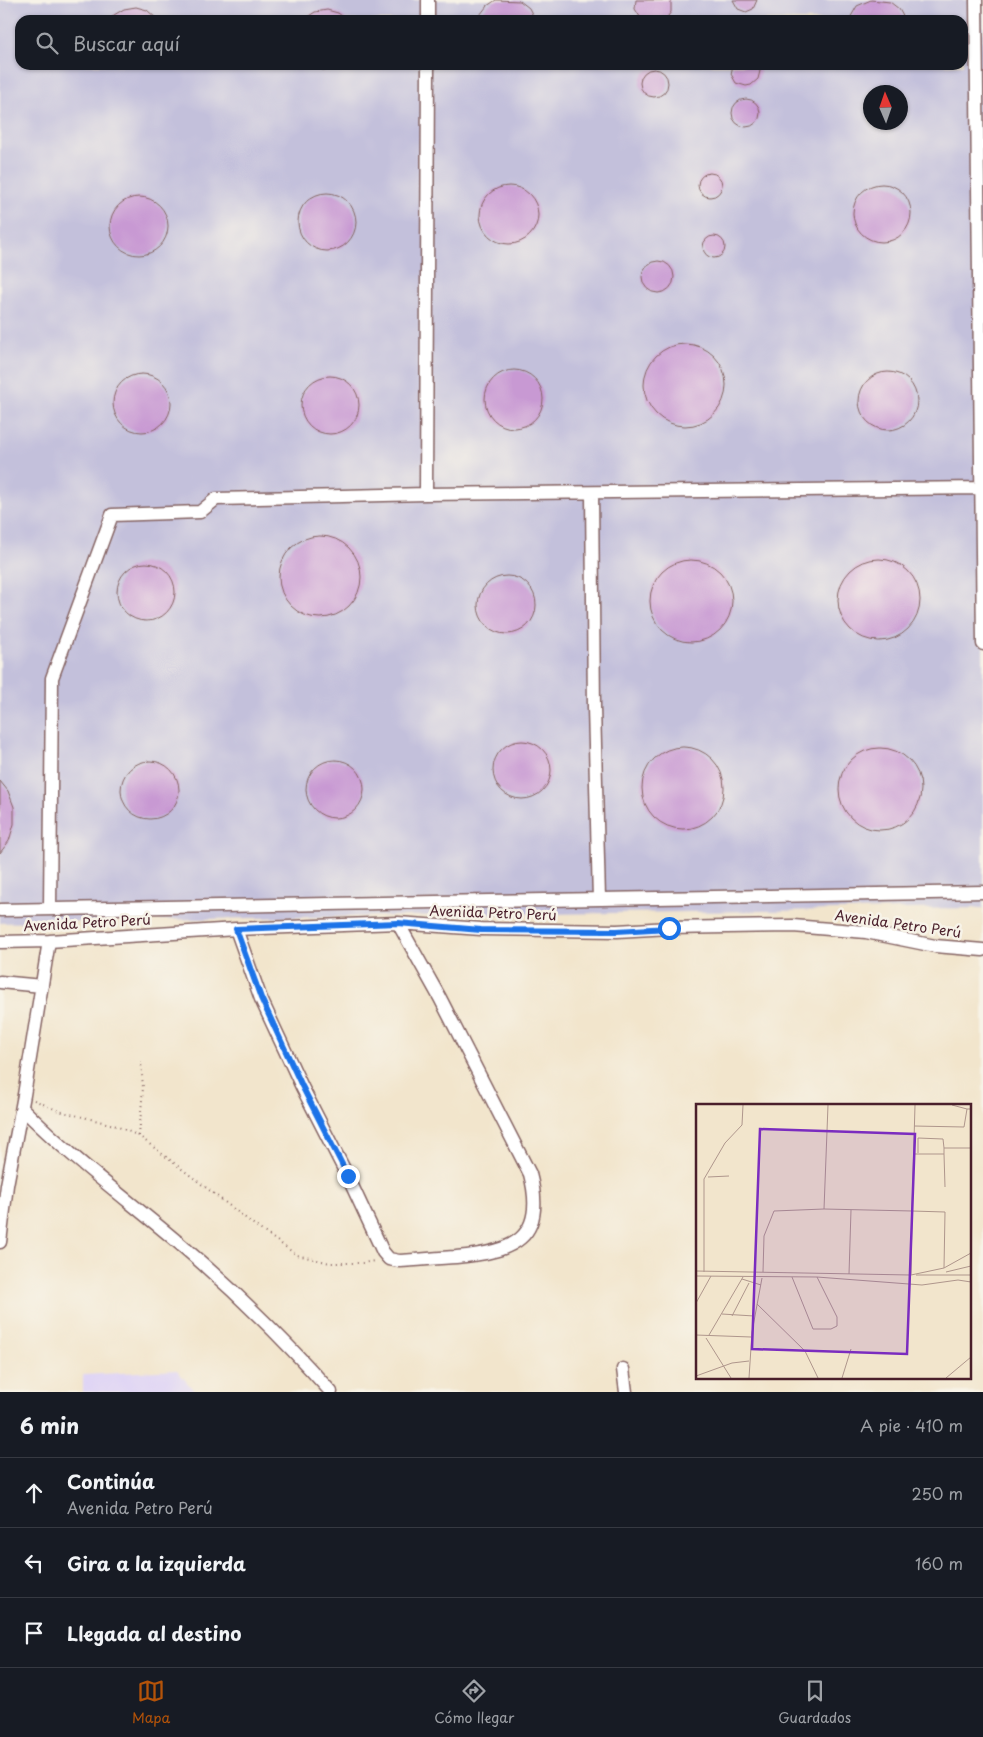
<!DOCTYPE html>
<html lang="es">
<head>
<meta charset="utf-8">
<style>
	body { margin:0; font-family:"Playpen Sans",sans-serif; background:#242831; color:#f1f3f6 }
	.compass { position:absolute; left:863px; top:85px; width:45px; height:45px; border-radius:50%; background:#171b24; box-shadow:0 1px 4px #0004; rotate:358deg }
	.stop { position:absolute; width:15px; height:15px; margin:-11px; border:4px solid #1a73e8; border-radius:50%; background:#fff }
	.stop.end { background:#1a73e8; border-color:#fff; box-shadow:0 1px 5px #0008 }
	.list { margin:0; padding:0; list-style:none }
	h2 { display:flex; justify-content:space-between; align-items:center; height:65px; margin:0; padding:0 20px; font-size:21px }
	h2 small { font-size:16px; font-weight:400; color:#9ea1a6 }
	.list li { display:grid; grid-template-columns:32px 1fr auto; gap:15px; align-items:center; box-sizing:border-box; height:70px; padding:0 20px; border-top:1px solid #363941 }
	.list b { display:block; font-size:19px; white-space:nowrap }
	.list p { margin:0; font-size:16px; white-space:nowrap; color:#9ea1a6 }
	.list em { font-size:16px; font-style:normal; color:#9ea1a6 }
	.icon { flex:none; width:28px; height:28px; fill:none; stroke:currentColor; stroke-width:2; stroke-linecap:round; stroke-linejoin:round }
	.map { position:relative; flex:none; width:983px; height:1392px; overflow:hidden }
	.search { position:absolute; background:#171b24; box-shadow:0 1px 4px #0004; left:15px; right:15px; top:15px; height:55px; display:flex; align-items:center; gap:12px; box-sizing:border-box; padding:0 18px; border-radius:15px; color:#9ea1a6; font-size:19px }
	.sheet { height:275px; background:#171b24 }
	nav { display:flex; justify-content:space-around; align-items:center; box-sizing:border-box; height:70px; border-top:1px solid #363941; background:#171b24; font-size:14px; color:#9ea1a6 }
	nav a { display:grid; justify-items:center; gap:2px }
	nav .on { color:#b45309 }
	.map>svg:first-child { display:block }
	.built { fill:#dfd4f5 }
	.industrial { fill:#c3c0db; fill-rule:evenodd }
	.building { fill:#c899d3 }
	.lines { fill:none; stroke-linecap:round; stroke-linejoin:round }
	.minor-casing { stroke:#856463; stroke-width:15 }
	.path { stroke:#856463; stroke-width:2; stroke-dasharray:1 4; stroke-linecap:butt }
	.minor { stroke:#fff; stroke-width:12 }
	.route { stroke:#1a73e8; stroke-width:6 }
	.labels { text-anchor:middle; stroke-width:5; stroke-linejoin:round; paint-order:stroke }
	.street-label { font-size:14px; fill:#4a1f2b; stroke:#f7f3e8 }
	.inset-road { fill:none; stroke:#af968c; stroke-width:1 }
	.view { fill:#7b2cbf; fill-opacity:0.15; stroke:#7b2cbf; stroke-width:2.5 }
	.inset-edge { fill:none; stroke:#4a1f2b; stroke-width:2.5 }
</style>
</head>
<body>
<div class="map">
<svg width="983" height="1392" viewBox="0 0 983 1392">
	<rect width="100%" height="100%" fill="#f7f3e8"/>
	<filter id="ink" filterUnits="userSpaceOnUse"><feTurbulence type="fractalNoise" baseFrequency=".02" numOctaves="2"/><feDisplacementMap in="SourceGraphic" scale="10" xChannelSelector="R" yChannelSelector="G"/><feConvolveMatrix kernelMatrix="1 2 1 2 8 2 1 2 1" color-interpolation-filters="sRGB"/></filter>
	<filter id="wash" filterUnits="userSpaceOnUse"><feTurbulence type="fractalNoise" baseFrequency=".0096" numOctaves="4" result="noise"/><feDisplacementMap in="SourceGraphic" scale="20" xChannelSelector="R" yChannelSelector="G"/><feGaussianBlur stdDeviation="1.12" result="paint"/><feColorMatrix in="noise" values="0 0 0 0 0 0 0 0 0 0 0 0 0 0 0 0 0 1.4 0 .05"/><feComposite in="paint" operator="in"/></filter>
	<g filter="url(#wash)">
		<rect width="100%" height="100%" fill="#f2e5cc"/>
		<path class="built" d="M177 1370 195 1392H83V1375Z"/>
		<path class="industrial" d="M0 0H983V908L254 918 0 923ZM20 20H963V65H20ZM870 92H900V122H870Z"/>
		<g id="blocks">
			<path class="building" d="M496 0 520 1 529 8 535 20H478L480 15 487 6Z
				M636 0H671V12L665 20H642L635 9Z
				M733 0H757L753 9 746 12 738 9Z
				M871 0 890 2 899 9 905 20H849L857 6Z
				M136 7 147 10 158 20H110L114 15 124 9Z
				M327 10 338 13 347 20H303L315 12Z
				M308 65H340L335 68 323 70Z
				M733 65H758L760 71 758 79 751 85 746 86 736 83 731 74Z
				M640 83a14 14 0 1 1 28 0a14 14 0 1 1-28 0Z
				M732 113a14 14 0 1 1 28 0a14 14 0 1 1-28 0Z
				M698 185a12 12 0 1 1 24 0a12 12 0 1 1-24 0Z
				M853 213a29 29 0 1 1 58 0a29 29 0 1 1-58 0Z
				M480 215a29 29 0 1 1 58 0a29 29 0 1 1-58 0Z
				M298 222a29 29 0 1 1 58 0a29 29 0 1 1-58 0Z
				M110 226a29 29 0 1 1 58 0a29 29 0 1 1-58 0Z
				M703 247a11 11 0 1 1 22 0a11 11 0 1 1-22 0Z
				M642 277a16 16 0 1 1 32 0a16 16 0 1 1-32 0Z
				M644 385a41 41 0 1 1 82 0a41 41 0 1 1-82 0Z
				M485 399a29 29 0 1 1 58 0a29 29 0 1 1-58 0Z
				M859 401a29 29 0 1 1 58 0a29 29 0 1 1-58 0Z
				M113 403a29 29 0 1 1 58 0a29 29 0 1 1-58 0Z
				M301 405a29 29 0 1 1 58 0a29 29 0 1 1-58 0Z
				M279 577a41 41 0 1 1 82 0a41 41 0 1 1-82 0Z
				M838 600a41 41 0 1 1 82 0a41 41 0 1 1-82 0Z
				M650 601a41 41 0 1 1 82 0a41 41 0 1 1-82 0Z
				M117 592a29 29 0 1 1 58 0a29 29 0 1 1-58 0Z
				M478 605a29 29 0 1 1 58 0a29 29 0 1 1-58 0Z
				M493 770a29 29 0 1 1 58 0a29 29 0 1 1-58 0Z
				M642 788a41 41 0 1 1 82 0a41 41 0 1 1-82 0Z
				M839 789a41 41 0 1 1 82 0a41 41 0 1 1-82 0Z
				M306 789a29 29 0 1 1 58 0a29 29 0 1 1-58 0Z
				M121 790a29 29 0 1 1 58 0a29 29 0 1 1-58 0Z
				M0 781 8 791 14 807V824L9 841 0 853Z"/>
		</g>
	</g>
	<g filter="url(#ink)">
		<use href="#blocks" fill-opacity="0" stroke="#856463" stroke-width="1"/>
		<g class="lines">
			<defs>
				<path id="minor" d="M976 0 983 644
					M428 20V0
					M592 493 594 707 599 899
					M426 494 983 488
					M50 909 52 678 112 515 200 512 216 499 426 494 428 65
					M0 910 983 892
					M236 929 261 999 302 1087 348 1177 383 1252 389 1259 399 1261C418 1260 437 1258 456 1257 513 1252 547 1239 530 1174L440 998 398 923
					M0 942 49 941 236 929 398 923 481 929 617 931 669 928 793 926 866 932 935 946 983 950
					M0 982 42 986
					M22 1108C71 1158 127 1199 180 1244 234 1290 284 1339 331 1392
					M0 1242 7 1185 24 1095 49 941
					M623 1369 626 1392"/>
			</defs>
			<use href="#minor" class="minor-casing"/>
			<path class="path" d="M34 1100 59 1111 114 1125 139 1136 261 1230 297 1255 330 1263H362L375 1261
				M139 1136 143 1088 141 1061"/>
			<use href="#minor" class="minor"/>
		</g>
	</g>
	<g class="lines" filter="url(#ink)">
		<path class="route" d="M348 1176 302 1086 261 998 236 929 398 923 481 930 617 931 669 928"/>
	</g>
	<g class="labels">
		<g class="street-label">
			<text transform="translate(493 913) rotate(2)" y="5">Avenida Petro Perú</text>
			<text transform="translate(87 923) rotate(-3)" y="5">Avenida Petro Perú</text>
			<text transform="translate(898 924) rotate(8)" y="5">Avenida Petro Perú</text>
		</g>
	</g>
	<g transform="translate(696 1104)">
		<rect width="275" height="275" fill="#f2e5cc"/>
		<path class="inset-road" d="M256 1 271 5M218 22 268 23 271 5H275M222 49V34L247 35 248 44M217 50H248V44H275M248 50 249 83M12 73 33 72M128 105 216 107 249 108 248 164 215 171 216 107 219 1M248 164 275 149M0 167 214 171M8 168V75L29 39 46 21 47 1M67 168 68 132 78 107 128 105 132 1M250 168 275 162M153 170 155 106M220 171H275M0 172 121 173 226 181 262 176 275 178M96 173 117 225H135L141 222V213L121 173M46 175 65 181M0 199 15 172M61 200 109 247 122 274M26 210 58 212M36 212 53 179M0 231 55 233M13 231 47 173M10 234 35 274M0 272 36 259 53 257M53 274 56 228 66 174M146 274 155 245M250 274 275 253"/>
		<path class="view" d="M64 25 219 30 211 250 56 245Z"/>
		<rect width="275" height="275" class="inset-edge"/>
	</g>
</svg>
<svg class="compass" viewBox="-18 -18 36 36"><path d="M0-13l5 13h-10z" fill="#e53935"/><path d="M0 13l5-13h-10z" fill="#9ea1a6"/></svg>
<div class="stop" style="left:669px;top:928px"></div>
<div class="stop end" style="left:348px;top:1176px"></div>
<div class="search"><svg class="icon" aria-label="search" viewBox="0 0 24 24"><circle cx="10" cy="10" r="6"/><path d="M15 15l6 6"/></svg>Buscar aquí</div>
</div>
<section class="sheet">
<h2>6 min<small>A pie · 410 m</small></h2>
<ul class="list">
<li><svg class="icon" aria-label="ahead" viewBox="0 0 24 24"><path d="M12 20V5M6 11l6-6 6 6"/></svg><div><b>Continúa</b><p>Avenida Petro Perú</p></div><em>250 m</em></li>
<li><svg class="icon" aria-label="left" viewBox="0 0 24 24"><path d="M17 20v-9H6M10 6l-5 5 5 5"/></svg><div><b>Gira a la izquierda</b></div><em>160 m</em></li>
<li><svg class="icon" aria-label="arrive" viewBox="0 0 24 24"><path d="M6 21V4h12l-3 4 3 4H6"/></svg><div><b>Llegada al destino</b></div></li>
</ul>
</section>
<nav>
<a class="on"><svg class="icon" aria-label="map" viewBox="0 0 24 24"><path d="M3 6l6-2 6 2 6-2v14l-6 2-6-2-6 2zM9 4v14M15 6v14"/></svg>Mapa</a>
<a><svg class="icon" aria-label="directions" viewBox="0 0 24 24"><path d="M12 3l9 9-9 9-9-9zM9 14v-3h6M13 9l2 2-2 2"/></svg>Cómo llegar</a>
<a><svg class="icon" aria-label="saved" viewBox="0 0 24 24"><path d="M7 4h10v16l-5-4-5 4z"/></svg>Guardados</a>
</nav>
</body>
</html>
